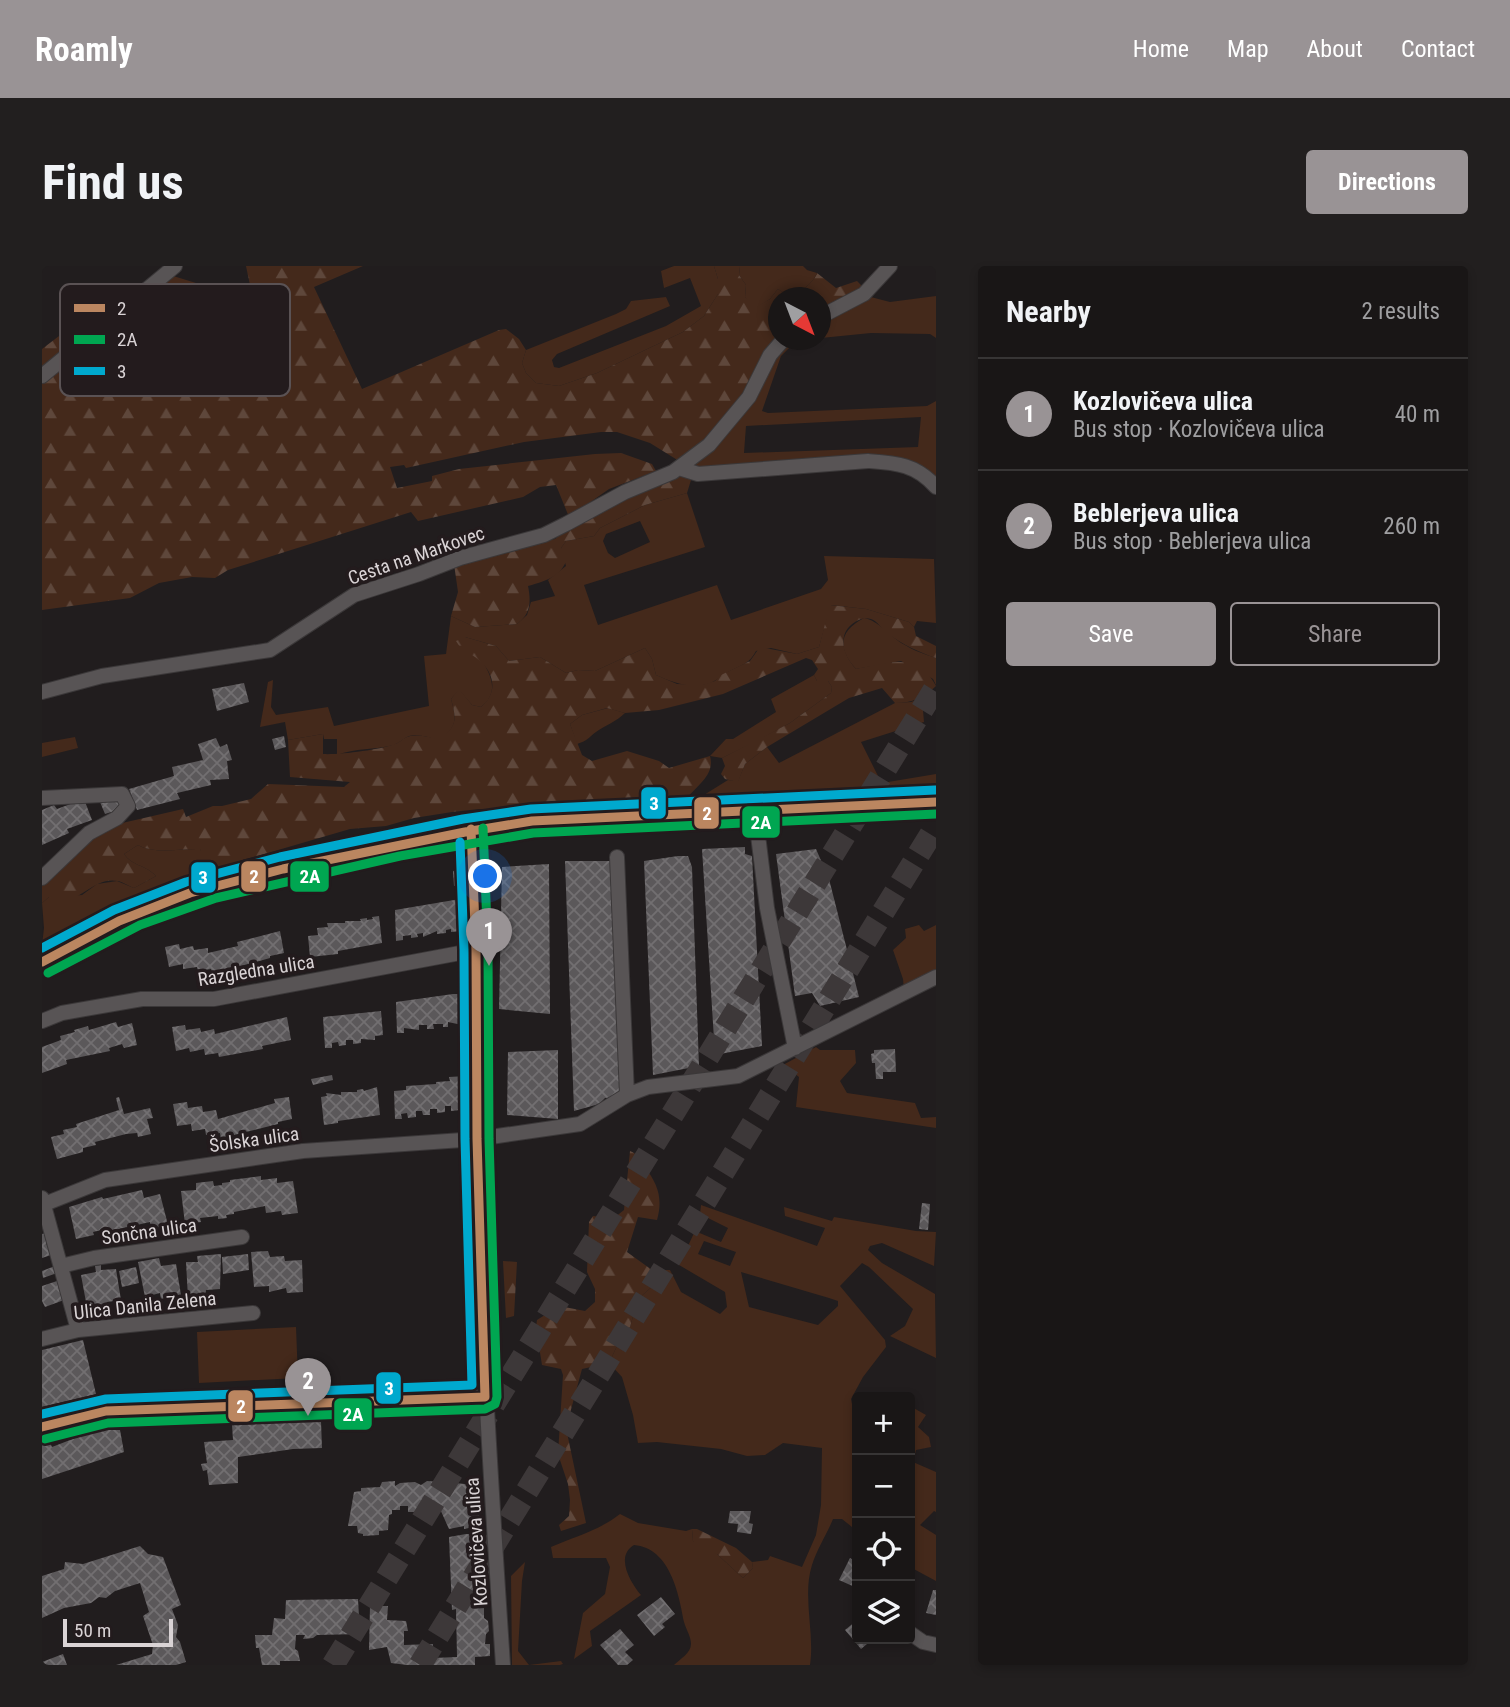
<!DOCTYPE html>
<html lang="en">
<head>
<meta charset="utf-8">
<style>
	body { margin:0; font-family:"Roboto Condensed",sans-serif; background:#221f1f; color:#f1f3f6 }
	.controls { position:absolute; right:21px; bottom:21px; display:grid; overflow:hidden; border-radius:7px; box-shadow:0 4px 10px #0003 }
	.controls button { width:63px; height:63px; display:grid; place-items:center; padding:0; border:0; border-bottom:2px solid #373535; background:#191616; color:#f1f3f6; font:35px sans-serif }
	.compass { position:absolute; left:726px; top:21px; width:63px; height:63px; border-radius:50%; background:#191616; box-shadow:0 4px 10px #0003; rotate:138deg }
	.scale { position:absolute; left:21px; bottom:18px; width:110px; box-sizing:border-box; padding-left:7px; border:4px solid #d9d3d5; border-top:0; font-size:19px; line-height:24px; white-space:nowrap; color:#d9d3d5; -webkit-text-stroke:5px #231b1d; paint-order:stroke }
	.you { position:absolute; left:444px; top:611px; width:24px; height:24px; margin:-18px; border:5px solid #fff; border-radius:50%; background:#1a73e8; box-shadow:0 0 0 10px #1a73e833 }
	.badge { display:grid; place-items:center; width:46px; height:46px; border-radius:50%; background:#999395; color:#fff; font-size:23px; font-weight:700 }
	.pin { position:absolute; translate:-50% -58px; filter:drop-shadow(0 2px 4px #0008) }
	.pin::after { content:''; position:absolute; top:37px; width:24px; height:21px; background:inherit; clip-path:polygon(0 0,100% 0,50% 100%) }
	.list { margin:0; padding:0; list-style:none }
	h2 { display:flex; justify-content:space-between; align-items:center; height:91px; margin:0; padding:0 28px; font-size:30px }
	h2 small { font-size:23px; font-weight:400; color:#9f9fa1 }
	.list li { display:grid; grid-template-columns:46px 1fr auto; gap:21px; align-items:center; box-sizing:border-box; height:112px; padding:0 28px; border-top:2px solid #373535 }
	.list b { display:block; font-size:26px; white-space:nowrap }
	.list p { margin:0; font-size:23px; white-space:nowrap; color:#9f9fa1 }
	.list em { font-size:23px; font-style:normal; color:#9f9fa1 }
	.actions { display:flex; gap:14px; padding:21px 28px }
	.actions a { flex:1; padding:16px 0; border:2px solid #999395; border-radius:7px; text-align:center; font-size:24px; color:#999395 }
	.actions .main { background:#999395; color:#fff }
	.icon { flex:none; width:38px; height:38px; fill:none; stroke:currentColor; stroke-width:2; stroke-linecap:round; stroke-linejoin:round }
	.map { position:relative; flex:none; width:894px; height:1399px; overflow:hidden; border-radius:7px }
	header { display:flex; align-items:center; gap:42px; box-sizing:border-box; height:98px; padding:0 35px; background:#999395; color:#fff }
	header strong { font-size:33px }
	nav { display:flex; gap:38px; margin-inline-start:auto; font-size:24px }
	.intro { display:flex; align-items:center; justify-content:space-between; box-sizing:border-box; height:168px; padding:0 42px }
	h1 { margin:0; font-size:49px }
	.button { padding:18px 32px; border-radius:7px; background:#999395; color:#fff; font-size:24px; font-weight:700 }
	main { display:flex; gap:42px; padding:0 42px }
	aside { flex:1; background:#191616; border-radius:7px; box-shadow:0 4px 10px #0003 }
	.map>svg:first-child { display:block }
	.green { fill:#44291b; fill-rule:evenodd }
	.forest { fill:url(#forest-firs) }
	.building { fill:url(#building-cross-hatch) }
	.lines { fill:none; stroke-linecap:round; stroke-linejoin:round }
	.trunk-tunnel { stroke:#3d3839; stroke-width:23; stroke-dasharray:23 11; stroke-linecap:butt }
	.minor-casing { stroke:#3b3839; stroke-width:16 }
	.tertiary-casing { stroke:#3b3839; stroke-width:19 }
	.minor { stroke:#585455; stroke-width:14 }
	.tertiary { stroke:#585455; stroke-width:18 }
	.bus-1-casing { stroke:#231b1d; stroke-width:14 }
	.bus-2-casing { stroke:#231b1d; stroke-width:14 }
	.bus-3-casing { stroke:#231b1d; stroke-width:14 }
	.bus-1 { stroke:#bb8660; stroke-width:9 }
	.bus-2 { stroke:#00a651; stroke-width:9 }
	.bus-3 { stroke:#00a9ce; stroke-width:9 }
	.labels { text-anchor:middle; stroke-width:7; stroke-linejoin:round; paint-order:stroke }
	.street-label { font-size:19px; fill:#d9d3d5; stroke:#231b1d }
	.key { fill:#231b1d; stroke:#5a5254; stroke-width:2 }
	.key-label { font-size:19px; fill:#d9d3d5 }
	.line-badge { stroke:#231b1d; stroke-width:2.5 }
	.badge-label { font-size:19px; text-anchor:middle; font-weight:bold; fill:#fff }
</style>
</head>
<body>
<header>
<strong>Roamly</strong>
<nav><a>Home</a><a>Map</a><a>About</a><a>Contact</a></nav>
</header>
<div class="intro"><h1>Find us</h1><a class="button">Directions</a></div>
<main>
<div class="map">
<svg width="894" height="1399" viewBox="0 0 894 1399">
	<defs>
		<pattern id="forest-firs" width="22" height="20" patternUnits="userSpaceOnUse" patternTransform="scale(1.75)"><rect width="22" height="20" fill="#44291b"/><path d="M5 1l3.5 6h-7zM16 11l3.5 6h-7z" fill="#5e473b"/></pattern>
		<pattern id="building-cross-hatch" width="8" height="8" patternUnits="userSpaceOnUse" patternTransform="scale(1.75)"><rect width="8" height="8" fill="#5b585a"/><path d="M0 0l8 8M0 8l8-8" fill="none" stroke="#726f71"/></pattern>
	</defs>
	<rect width="100%" height="100%" fill="#211d1e"/>
	<path class="green" d="M632 0H672L676 13V28L662 50 641 66 555 107 517 120 494 117 484 107 480 97 484 84 574 48 584 43 589 35 624 31 628 40 515 88 510 94 512 101 517 102 624 60 659 40 648 12 622 22 619 5Z
		M698 0H761L765 4 775 7C769 21 750 35 736 23L728 33 714 42 709 39 703 31 704 19 697 9Z
		M825 30 848 36 894 30V72L888 68 829 67 779 72V57Z
		M745 74H761L750 79 739 90 720 145 726 147 885 140 894 135V215L867 197 669 205 654 200 652 198 727 103ZM879 151 876 181 702 187 704 160Z
		M645 227 663 281 542 319 556 359 675 319 689 354 779 323 786 314 782 290 892 293 894 357 875 355 872 361 867 356 824 343 789 339 777 381 755 388 729 382 714 385C707 398 701 398 688 405 683 407 679 411 674 414 655 426 632 417 614 409L610 393 603 382 553 405 536 404 524 407 498 391 467 395 454 380 423 371C437 392 466 420 439 441L430 439 417 424 409 433C415 454 415 462 396 474 386 471 377 468 367 470 362 472 357 477 352 479 333 484 313 482 295 489V473H282L281 468 246 474 243 456 218 461 226 416 231 414 229 441 234 449 286 441 292 460 387 440 382 390 404 388 409 350 433 361 475 358 485 349 489 336 513 330 506 314 524 300 519 282 524 275 552 270 558 262 603 239ZM598 255 608 276 573 292 566 287 561 275 564 268Z
		M822 352C836 354 848 371 863 379 872 385 883 388 894 392V419L891 413 859 395 814 403C795 382 797 365 822 352Z
		M772 409 775 415H786L790 421 789 427 748 457 717 474 680 492 668 490 684 473H691L734 446 729 433Z
		M880 432 882 456 819 476 838 514 846 516 894 508V521L657 532 686 514 696 515 703 498 725 481 737 497 853 437 869 436Z
		M566 442 583 447C574 456 564 459 554 466 546 472 545 475 535 478L528 458 540 449Z
		M33 471 36 482 0 491V477Z
		M96 579C114 589 138 582 159 583L156 599 160 606 59 647 0 679 2 662 0 637 7 631 40 629 55 618 75 615 92 622 114 610C104 599 90 600 82 588Z
		M877 659 882 665 894 659V707L862 724 861 713 851 684 864 672 863 663Z
		M774 781 778 784H813L814 797 798 815 805 827 873 837 879 852 894 851V862L754 841 757 811 741 799Z
		M659 939 775 980 783 962 743 950 742 941 790 955 792 951 874 965 894 966 892 1000 840 977 828 980 826 984 840 997 893 1028 894 1092 848 1070 863 1060 871 1043 827 1001 820 997 798 1020 843 1074 844 1081 821 1111 809 1133 812 1148 815 1151V1265L800 1253H791C785 1268 775 1283 770 1299 760 1330 773 1367 768 1399H632C638 1393 649 1387 649 1378 649 1371 644 1363 642 1356 637 1328 628 1282 592 1279 573 1290 588 1316 599 1329L548 1365 550 1380 532 1393 541 1347 563 1328 568 1301 564 1292H511L509 1281C532 1271 558 1264 578 1248L596 1257 644 1265 650 1263 651 1275 675 1288 701 1312 711 1302 710 1296 726 1294 728 1290 760 1301 774 1269 779 1239 780 1182 741 1177 723 1189 705 1190 679 1183 615 1176 596 1177 591 1149 580 1111 567 1097 580 1069 588 1061 596 1033 614 1017 619 1004H628L639 1026 678 1048 685 1041 683 1026 637 999 653 965 679 976 686 962 658 948ZM662 975 694 986 688 1000 656 988ZM699 1006 787 1032 796 1035V1040L776 1059 707 1041Z
		M254 1061 256 1112 157 1117 155 1066Z
		M868 1140 884 1149 876 1161 887 1171 889 1181 874 1184 871 1196 894 1206V1246L892 1245 878 1259 894 1269V1315L868 1301Z
		M483 1296 480 1315 476 1385 487 1399 519 1395 521 1398 518 1399H470L469 1310Z"/>
	<path class="forest" d="M204 0H321L272 21 320 123 457 64 464 63 477 73 484 84 480 97 484 107 494 117 517 120 555 107 641 66 662 50 676 28V13L672 0H698L697 9 704 19 703 31 714 41 728 33 736 23C750 35 769 21 775 7L794 22 815 15 821 21 779 46 778 32H736V70L708 123 678 162 637 195 608 177 575 166H559L482 176 364 202 362 199 348 201 355 222 390 215V210L417 203 553 188 579 187 610 198 614 205 567 223 527 251 514 219 498 221 481 231 376 255 369 246 186 304 173 312 150 311 117 317 88 332 0 344V116L128 9 183 26 208 19Z
		M59 38 71 48 0 104V83Z
		M638 209 649 214 645 227 603 239 558 262 552 270 524 275 519 282 527 287C521 310 507 314 486 320 489 335 489 348 475 358L433 361 409 350 416 326 412 298 513 273 542 248Z
		M788 339 824 343 867 356 872 361 874 370 894 380V392C876 386 860 378 845 367 839 363 836 355 829 353 823 351 818 353 813 356 794 368 801 389 814 403 845 397 875 385 894 420 881 432 871 437 853 437L840 422 807 432 725 481 703 498 696 516 683 513 679 508 683 500 680 492 748 457 789 427 790 421 786 415H775L772 409 776 403 770 394 764 392 681 428 617 444 583 447 565 442 540 449 528 458 540 489 550 495 585 485 617 495 627 502 668 490C673 508 657 518 646 531L615 536 475 544 437 543 410 546 372 552 344 560 308 563 160 606 154 594 159 583C137 582 114 589 96 579L82 588C90 600 104 599 114 610L92 622C87 620 81 616 76 615 48 610 39 643 7 631L0 637V619L63 561 141 543 144 551 171 540H180L209 533 226 518 302 521 308 516 248 511 246 474 281 468V488C297 489 337 484 353 478 355 478 361 473 363 472 373 467 385 471 396 473 415 462 415 454 409 433L417 423 430 439 439 441C454 429 454 411 440 397 432 388 420 386 414 375L423 371 454 380 467 395 498 391 524 407 536 404 553 405 603 382 610 393 614 409 635 418 660 419 673 415 679 409 708 395 718 381 755 388 777 381Z
		M588 885C596 888 598 894 603 901 616 919 621 932 615 954L596 951 585 986 610 1004H619L614 1017 596 1033 588 1061 580 1069 567 1097 540 1103 524 1162 544 1257 519 1265 517 1259 527 1250 528 1234 526 1218 516 1188 521 1109 519 1103 500 1099 494 1061 495 1054 517 1040 543 1045 553 1036V1023L545 1006 547 956 551 950 572 952 582 944Z
		M461 995 475 996 472 1050 464 1052Z
		M650 1263H655L694 1282 710 1296 711 1302 701 1312 675 1288 661 1287 651 1275Z"/>
	<path class="building" d="M202 417 207 436 175 445 170 423Z
		M242 470 244 481 233 484 230 473Z
		M174 472 178 481 185 478 190 494 185 495 187 513 168 514 169 519 135 527 138 533 95 544 87 523 132 510 130 501 161 494 156 478Z
		M75 531 79 543 63 548 58 536Z
		M42 533 50 554 25 563 27 567 0 579V544L12 539 15 543Z
		M703 581V588L710 590 720 780 673 789 660 583Z
		M774 583 787 613 817 731 778 740 770 727 753 730 734 588Z
		M636 590H646L650 601 657 800 611 809 602 595Z
		M523 595H569L579 831 563 832 557 838 532 845Z
		M507 598 508 748 457 743 460 601Z
		M424 603 426 611 422 612 423 618 412 620 411 605Z
		M424 632 426 660 418 662 419 665 409 666V663L404 664V667L395 668V665L381 671V667L375 668 376 671 369 672V669L361 670V674L354 675 353 644Z
		M337 650 340 677 296 685V688L268 691 266 670 276 669 275 662 286 661 285 657H303V655H319L318 653 325 652V654L331 653 330 651Z
		M238 665 242 687 228 690V692L170 708 169 703 156 705 155 701 141 703V698L127 701 123 681 137 678 138 683 151 680 152 684 166 682V687L196 680 195 676Z
		M411 728H427L428 753 420 754V759L406 756V761H401V758H391L392 763H385V759H377V764L362 762V767H355L354 736Z
		M339 745 341 769 333 770V774L319 773V777L311 778V774H304V779L297 780 296 776 290 777V782H283L281 751Z
		M245 751 249 774 220 780 221 783 177 791 176 787 163 789 162 783 148 786 147 782 134 785 130 761 143 759 144 764 158 762 159 766 172 763 173 768Z
		M74 756 76 761 90 757 95 779 82 782 80 778 67 782 68 785 24 794 25 798 0 807V781L19 774 18 770 33 766 32 764 46 760 47 764Z
		M853 783 854 806H841V813H834L833 797H830L829 788 832 787V784Z
		M516 784V853L465 849 466 786Z
		M290 809 291 814 271 819 269 813Z
		M424 810 425 838 418 839V844L409 845V840H403V846L395 847V843H388V849H381L380 845H374V851L366 852 365 847 359 848 360 853H353L352 825 364 824V820L394 818V816L408 815 407 811Z
		M335 821 338 849 296 855V857L282 859 279 831 285 830 284 827 299 829V826H315V824L321 823 322 825Z
		M77 831 82 848 108 842 111 852 105 853 109 868 96 871 95 867 84 868 53 876 54 879 41 882V886L15 893 9 871 22 868 21 864 35 861 34 858 77 844 74 832Z
		M247 831 250 853 236 856V858L192 869V871L179 874 178 867 164 869 163 863 150 865 149 858 135 860 131 838 145 836 146 842 160 840 161 846 174 844 176 853 233 837 232 833Z
		M219 910V914L235 912V917L251 915 256 947 240 949 239 945 224 947 223 940 192 946V948L184 949 185 952 176 953V950L158 952 159 956 143 958 139 925 154 924V917L171 915 172 920 180 919V917L188 916V914Z
		M100 924 102 932 118 928 126 959 109 963 108 956 68 965V962L51 966 52 969 34 973 27 941 60 931 61 933Z
		M880 937 888 938 886 964 877 963Z
		M4 967 8 976 4 977 9 989 0 992V968Z
		M226 985 228 991 242 990 243 995 260 994 261 1026 245 1027 244 1022 227 1026V1020L212 1021 209 986Z
		M179 988 178 1023 164 1024 163 1029 146 1032 144 996H156L155 990Z
		M206 988 207 1004 181 1008 180 991Z
		M117 992 119 1000 134 998 139 1029 119 1033 118 1027 103 1031 96 996Z
		M59 999V1004L74 1003 79 1034 65 1036 66 1043 46 1047 39 1009 54 1006 53 1000Z
		M13 1000 15 1007 1 1012 0 1005Z
		M94 1001 97 1017 80 1021 77 1005Z
		M15 1015 22 1034 3 1041 0 1035V1020Z
		M41 1074 54 1128 0 1141V1084Z
		M279 1155 280 1182 251 1183 196 1191V1217L167 1219 165 1204 161 1205 159 1198 165 1197 162 1176 191 1174 190 1159Z
		M54 1164H78L82 1186 0 1213V1174L6 1173 10 1181Z
		M353 1215V1220L358 1217 373 1216 379 1219 385 1215 397 1216 398 1220 409 1217V1221L413 1217 432 1219V1226H440L437 1254H433L432 1261 422 1263V1260L407 1263 398 1243H390L387 1238 376 1239V1246H366V1240H358V1244H350V1248L347 1249 346 1264 337 1265V1269L321 1270V1268L316 1267 315 1260H306L312 1226 319 1225V1222L338 1221 340 1216Z
		M688 1245H709L707 1257 711 1258 709 1268 695 1266 696 1258 686 1257Z
		M424 1268 438 1269 441 1283H437L438 1297 443 1298V1327L437 1326 438 1338 442 1337V1352L446 1355 447 1365 444 1368 443 1378H448V1390L433 1391V1399H365L349 1397 345 1381 327 1384 328 1340H346L345 1354 364 1355 366 1365H362V1379L391 1378V1392L415 1391 414 1343 410 1344 407 1271Z
		M98 1280 106 1288 121 1291 139 1339 130 1343 136 1359 134 1371 138 1376 144 1396 134 1399H74L110 1388 111 1379 101 1350 107 1346 98 1317 73 1325 64 1332 57 1331 49 1337 22 1342 0 1352V1310L22 1303 23 1296 41 1298Z
		M808 1292 815 1296V1322L797 1314Z
		M891 1324H894V1349L884 1347Z
		M619 1331 633 1348 620 1358 623 1361 612 1370 595 1349Z
		M316 1333 318 1368 275 1369 271 1372 261 1373 263 1369H254L253 1383 256 1385 258 1395H238V1399H220L217 1382H214L213 1369H230L232 1352 243 1353 244 1334Z
		M815 1354V1373H831L819 1383 803 1364Z
		M578 1363 592 1379 583 1386 591 1394 585 1399H576L558 1379Z
		M21 1388 25 1399H0V1396Z"/>
	<g class="lines">
		<path class="trunk-tunnel" d="M291 1399 894 421
			M378 1399 894 560"/>
		<defs>
			<path id="minor" d="M778 51 822 28 848 0
				M0 110 133 0
				M637 202 656 208 826 195C854 197 874 198 894 221
				M0 426 60 410 228 384 312 329 377 308 418 292 502 269 524 258 583 226 631 206 667 179 707 131 728 89 741 74
				M0 532 80 528 86 540 75 552 47 567 0 612
				M713 545 725 642 753 782
				M429 563C434 708 433 853 438 997 443 1131 452 1265 461 1399
				M575 591 585 829
				M0 755 20 747 100 733H172L434 684
				M0 932 36 1064
				M0 939 63 914 261 885 435 873 538 858 585 829 606 821 696 810 894 711
				M19 1000 52 992 200 971
				M0 1073 36 1064 211 1047
				M0 1161 64 1145 443 1131
				M868 1367 881 1376 894 1379"/>
			<path id="tertiary" d="M0 696C40 673 82 650 125 635 185 614 249 601 311 588 371 575 430 563 490 555L894 536"/>
		</defs>
		<use href="#minor" class="minor-casing"/>
		<use href="#tertiary" class="tertiary-casing"/>
		<use href="#minor" class="minor"/>
		<use href="#tertiary" class="tertiary"/>
		<defs>
			<path id="bus-1" d="M0 696 77 655 148 627 241 603 423 566 490 555 894 536
				M0 1161 64 1145 443 1131 435 873 434 684 429 563"/>
			<path id="bus-2" d="M6 707 98 659 174 632 358 590 491 567 894 548
				M3 1173 66 1157 443 1143 453 1138 455 1131 447 873 446 683 441 562"/>
			<path id="bus-3" d="M0 682 72 644 144 616 238 591 421 553 489 543 893 524
				M0 1148 64 1133 430 1119 423 873 422 684 418 576"/>
		</defs>
		<use href="#bus-1" class="bus-1-casing"/>
		<use href="#bus-2" class="bus-2-casing"/>
		<use href="#bus-3" class="bus-3-casing"/>
		<use href="#bus-1" class="bus-1"/>
		<use href="#bus-2" class="bus-2"/>
		<use href="#bus-3" class="bus-3"/>
	</g>
	<g class="labels">
		<g class="street-label">
			<text transform="translate(374 289) rotate(-19)" y="7">Cesta na Markovec</text>
			<text transform="translate(214 704) rotate(-9)" y="7">Razgledna ulica</text>
			<text transform="translate(212 873) rotate(-8)" y="7">Šolska ulica</text>
			<text transform="translate(107 965) rotate(-8)" y="7">Sončna ulica</text>
			<text transform="translate(103 1039) rotate(-6)" y="7">Ulica Danila Zelena</text>
			<text transform="translate(434 1276) rotate(-94)" y="7">Kozlovičeva ulica</text>
		</g>
	</g>
	<rect x="18" y="18" width="230" height="112" rx="10" class="key"/>
	<rect x="32" y="38" width="31" height="8" fill="#bb8660"/>
	<rect x="32" y="69" width="31" height="9" fill="#00a651"/>
	<rect x="32" y="101" width="31" height="8" fill="#00a9ce"/>
	<g class="key-label">
		<text x="75" y="49">2</text>
		<text x="75" y="80">2A</text>
		<text x="75" y="112">3</text>
	</g>
	<g class="line-badge">
		<rect x="598" y="520" width="27" height="34" rx="7" fill="#00a9ce"/>
		<rect x="651" y="530" width="27" height="34" rx="7" fill="#bb8660"/>
		<rect x="699" y="539" width="40" height="34" rx="7" fill="#00a651"/>
		<rect x="198" y="594" width="27" height="33" rx="7" fill="#bb8660"/>
		<rect x="247" y="594" width="41" height="33" rx="7" fill="#00a651"/>
		<rect x="148" y="595" width="27" height="33" rx="7" fill="#00a9ce"/>
		<rect x="333" y="1105" width="27" height="34" rx="7" fill="#00a9ce"/>
		<rect x="185" y="1123" width="27" height="34" rx="7" fill="#bb8660"/>
		<rect x="291" y="1131" width="40" height="34" rx="7" fill="#00a651"/>
	</g>
	<g class="badge-label">
		<text x="612" y="544">3</text>
		<text x="665" y="554">2</text>
		<text x="719" y="563">2A</text>
		<text x="212" y="617">2</text>
		<text x="268" y="617">2A</text>
		<text x="161" y="618">3</text>
		<text x="347" y="1129">3</text>
		<text x="199" y="1147">2</text>
		<text x="311" y="1155">2A</text>
	</g>
</svg>
<div class="controls">
<button>+</button>
<button>−</button>
<button><svg class="icon" aria-label="locate" viewBox="0 0 24 24"><circle cx="12" cy="12" r="6"/><path d="M12 2v4M12 18v4M2 12h4M18 12h4"/></svg></button>
<button><svg class="icon" aria-label="layers" viewBox="0 0 24 24"><path d="M12 4l9 5-9 5-9-5zM3 14l9 5 9-5"/></svg></button>
</div>
<svg class="compass" viewBox="-18 -18 36 36"><path d="M0-13l5 13h-10z" fill="#e53935"/><path d="M0 13l5-13h-10z" fill="#9f9fa1"/></svg>
<div class="scale">50 m</div>
<div class="you"></div>
<div class="pin badge" style="left:447px;top:700px">1</div>
<div class="pin badge" style="left:266px;top:1150px">2</div>
</div>
<aside>
<h2>Nearby<small>2 results</small></h2>
<ul class="list">
<li><span class="badge">1</span><div><b>Kozlovičeva ulica</b><p>Bus stop · Kozlovičeva ulica</p></div><em>40 m</em></li>
<li><span class="badge">2</span><div><b>Beblerjeva ulica</b><p>Bus stop · Beblerjeva ulica</p></div><em>260 m</em></li>
</ul>
<div class="actions"><a class="main">Save</a><a>Share</a></div>
</aside>
</main>
</body>
</html>
